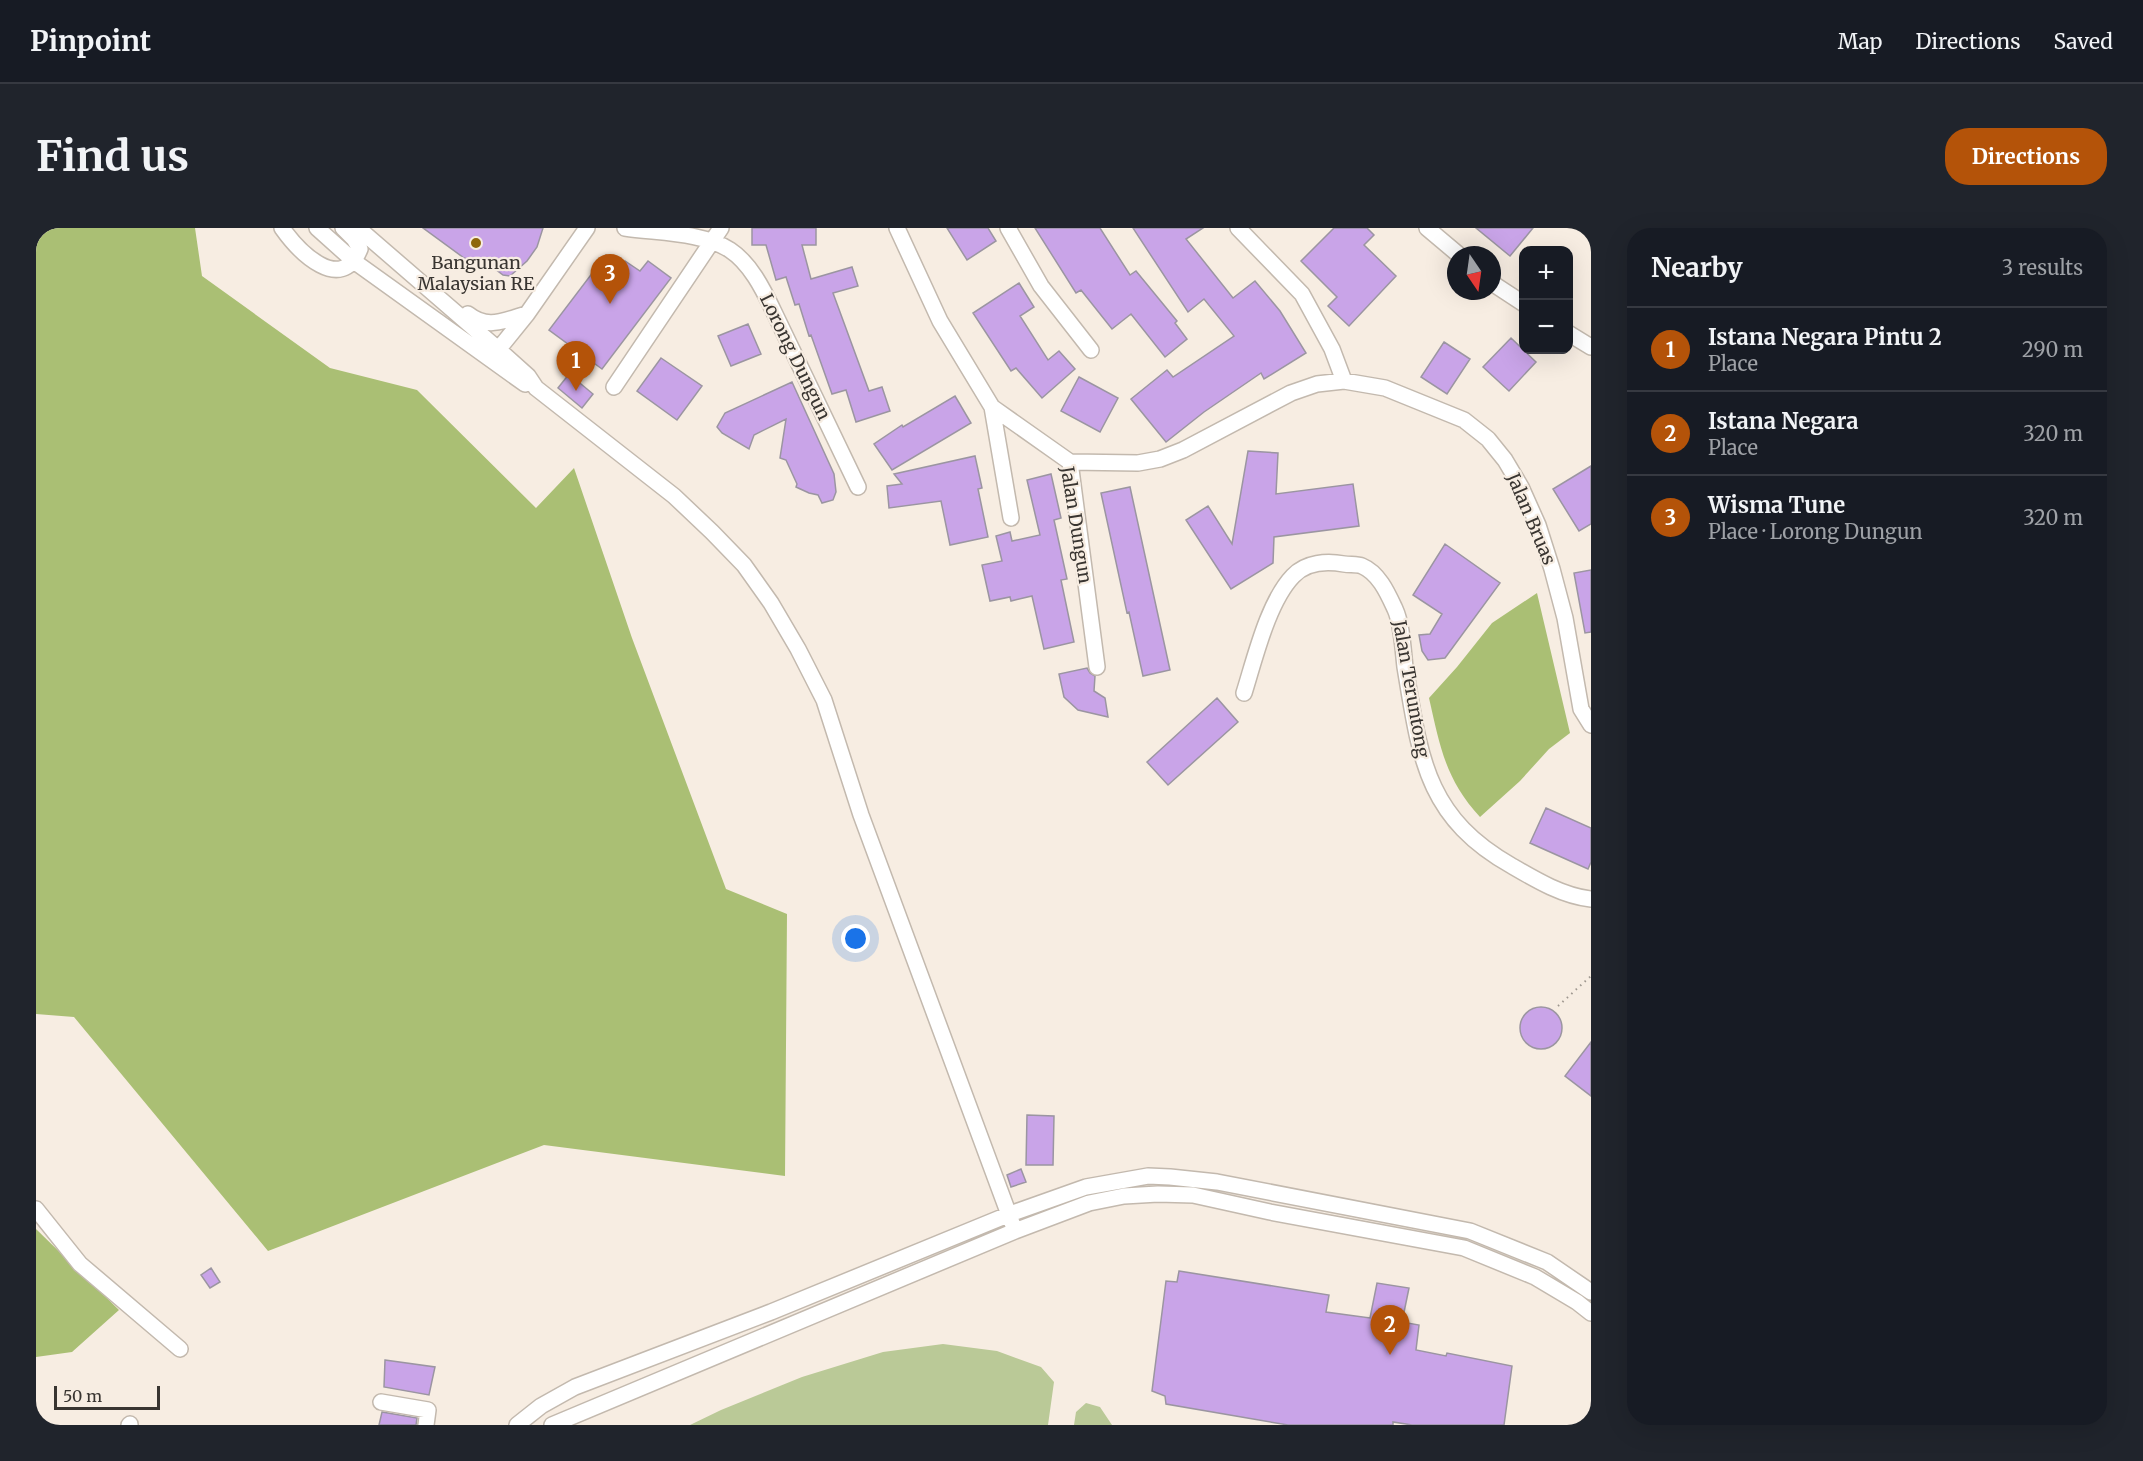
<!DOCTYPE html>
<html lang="en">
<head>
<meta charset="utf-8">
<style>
	body { margin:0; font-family:Merriweather,serif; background:#20242c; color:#f1f3f6 }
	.controls { position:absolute; right:18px; top:18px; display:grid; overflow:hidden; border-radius:12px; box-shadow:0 6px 24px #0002 }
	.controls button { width:54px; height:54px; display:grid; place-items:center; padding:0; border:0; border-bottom:2px solid #363941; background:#171b24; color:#f1f3f6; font:30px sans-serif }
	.compass { position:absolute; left:1411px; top:18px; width:54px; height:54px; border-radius:50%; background:#171b24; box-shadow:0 6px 24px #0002; rotate:167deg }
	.scale { position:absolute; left:18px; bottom:15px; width:106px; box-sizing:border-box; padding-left:6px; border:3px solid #393531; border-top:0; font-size:16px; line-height:21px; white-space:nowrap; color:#393531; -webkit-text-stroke:4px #f7ede2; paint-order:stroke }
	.you { position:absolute; left:820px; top:711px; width:21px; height:21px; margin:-15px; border:4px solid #fff; border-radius:50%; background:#1a73e8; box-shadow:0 0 0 9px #1a73e833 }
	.badge { display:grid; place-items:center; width:39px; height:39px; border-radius:50%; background:#b45309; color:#fff; font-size:20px; font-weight:700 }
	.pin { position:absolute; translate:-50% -50px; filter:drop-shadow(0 2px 3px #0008) }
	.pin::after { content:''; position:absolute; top:32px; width:21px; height:18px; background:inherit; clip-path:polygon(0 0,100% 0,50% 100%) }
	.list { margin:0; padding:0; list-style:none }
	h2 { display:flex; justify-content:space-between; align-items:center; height:78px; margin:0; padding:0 24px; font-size:26px }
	h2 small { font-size:20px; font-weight:400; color:#9ea1a6 }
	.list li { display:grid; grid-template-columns:39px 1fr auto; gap:18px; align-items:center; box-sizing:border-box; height:84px; padding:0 24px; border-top:2px solid #363941 }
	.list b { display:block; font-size:22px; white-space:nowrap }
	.list p { margin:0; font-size:20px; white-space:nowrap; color:#9ea1a6 }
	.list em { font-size:20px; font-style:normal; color:#9ea1a6 }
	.map { position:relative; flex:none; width:1555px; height:1197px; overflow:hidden; border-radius:24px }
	header { display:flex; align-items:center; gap:36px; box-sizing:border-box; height:84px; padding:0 30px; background:#171b24; border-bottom:2px solid #363941 }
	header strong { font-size:28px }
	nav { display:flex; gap:33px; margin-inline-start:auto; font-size:21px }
	.intro { display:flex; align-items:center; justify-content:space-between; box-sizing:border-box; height:144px; padding:0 36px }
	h1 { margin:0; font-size:42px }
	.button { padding:15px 27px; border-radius:24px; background:#b45309; color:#fff; font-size:21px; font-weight:700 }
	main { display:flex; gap:36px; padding:0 36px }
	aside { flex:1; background:#171b24; border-radius:24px; box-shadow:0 6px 24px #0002 }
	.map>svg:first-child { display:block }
	.green { fill:#bac997 }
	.forest { fill:#aabf74 }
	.building { fill:#c9a4e8; stroke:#9b95a1; stroke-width:1.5 }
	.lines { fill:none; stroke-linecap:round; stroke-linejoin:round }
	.minor-casing { stroke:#c3b9ae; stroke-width:18 }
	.path { stroke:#9e978f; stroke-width:2; stroke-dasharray:1.5 4.5; stroke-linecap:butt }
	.minor { stroke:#fff; stroke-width:15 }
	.poi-dot { fill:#8f670c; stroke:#f7ede2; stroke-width:2 }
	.labels { text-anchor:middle; stroke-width:4.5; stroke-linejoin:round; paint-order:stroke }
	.poi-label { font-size:18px; fill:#393531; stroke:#f7ede2 }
	.street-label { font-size:18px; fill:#393531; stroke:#f7ede2 }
</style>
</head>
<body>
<header>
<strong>Pinpoint</strong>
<nav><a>Map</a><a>Directions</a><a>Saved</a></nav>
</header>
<div class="intro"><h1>Find us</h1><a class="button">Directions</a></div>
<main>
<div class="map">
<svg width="1555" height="1197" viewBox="0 0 1555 1197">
	<rect width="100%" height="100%" fill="#f7ede2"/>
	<path class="green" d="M907 1116 961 1123 1005 1139 1018 1154 1012 1197H654L685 1182 766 1149 847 1124Z
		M1050 1175 1064 1179 1076 1197H1038L1040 1184Z"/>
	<path class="forest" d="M0 0H159L166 48 294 140 381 162 500 280 538 240 596 410 690 661 751 686 749 948 508 917 232 1023 38 789 0 786Z
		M1501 365 1534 505 1513 521 1484 553 1444 589C1409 551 1404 518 1393 470L1421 439 1456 395Z
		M0 1001 83 1082 36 1124 0 1129Z"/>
	<path class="building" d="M387 0H507L501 19 491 33 474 48 467 47 455 38 428 30Z
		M716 0H780V17H766L775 51 816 39 822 58 797 65 833 163 846 159 854 183 820 194 810 162 796 166 775 107 773 108 763 76 759 77 750 49 740 52 730 17H716Z
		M911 0H952L960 13 931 32Z
		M999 0H1064L1094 47 1100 43 1141 93 1139 95 1151 111 1129 129 1095 86 1076 101 1045 62 1040 65Z
		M1097 0H1167L1150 11 1197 70 1219 53 1244 83 1270 125 1228 151 1225 145 1168 184 1130 214 1095 171 1131 142 1137 149 1198 108 1168 71 1152 84Z
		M1298 0H1331L1338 7 1328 17 1360 48 1313 98 1292 78 1301 69 1265 33Z
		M1440 0H1497L1474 28Z
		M570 27 585 39 589 33 604 43 612 33 635 50 566 141 513 102Z
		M983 55 998 79 984 88 1012 132 1023 123 1039 141 1006 170 980 140 975 143 937 85Z
		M712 96 725 126 695 138 682 108Z
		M1475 110 1500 134 1473 163 1447 139Z
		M1408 114 1434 131 1411 166 1385 149Z
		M625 130 666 158 641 192 601 163Z
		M533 146 557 166 546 180 522 160Z
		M1043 149 1082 170 1064 204 1025 183Z
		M756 154 798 246 800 264 797 272 786 275 782 267 773 265 760 259 761 256 750 232 744 230 750 191 718 207 713 221 686 205 681 199 689 185Z
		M919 168 935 195 856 242 838 216 866 197 867 199Z
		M1212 223 1242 225 1240 266 1317 256 1323 298 1238 309 1237 335 1195 361 1150 292 1172 278 1196 316Z
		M939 228 946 260 942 261 952 309 914 317 905 273 853 280 851 258 866 256 858 246Z
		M1555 238V296L1543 303 1517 261Z
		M1015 246 1025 290 1018 292 1031 351 1025 352 1038 414 1008 421 996 368 975 373 974 369 954 373 946 337 966 333 960 308 974 304 976 313 1004 307 991 252Z
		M1094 259 1134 442 1107 448 1093 384 1091 385 1065 265Z
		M1409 316 1464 355 1409 430 1392 432 1386 423 1383 407 1394 406 1406 386 1377 367Z
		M1555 342V404L1549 405 1538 345Z
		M1051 440 1054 445 1059 448 1058 463 1069 470 1072 489 1042 482 1028 469 1023 446Z
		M1181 470 1202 494 1132 557 1111 534Z
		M1510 580 1555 600V634L1552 641 1494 615Z
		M1484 800a21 21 0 1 1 42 0a21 21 0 1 1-42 0Z
		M1555 814V868L1529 848Z
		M991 887 1018 888 1017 937H990Z
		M985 941 990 954 975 959 971 947Z
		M175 1040 184 1054 174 1060 165 1047Z
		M1143 1043 1293 1067 1290 1084 1334 1090 1341 1055 1373 1060 1366 1094 1383 1097 1380 1122 1410 1128 1411 1125 1476 1138 1468 1197H1376L1357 1194V1197H1252L1130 1176 1129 1168 1116 1163 1130 1053 1141 1054Z
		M349 1132 399 1139 393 1167 348 1159Z
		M346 1184 381 1190 380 1197H343Z"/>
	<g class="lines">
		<defs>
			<path id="minor" d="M246 0C263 24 305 67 324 21L318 11 307 0
				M281 0 319 34 489 156
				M322 0 463 122 492 148 500 160 638 268 676 304 708 337 735 375 762 421 788 472 825 587 979 1003
				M589 0C621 5 667 4 694 22 714 35 727 61 737 82L822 259
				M861 0 904 93 956 179 1034 234 1061 439
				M972 0 1005 58 1055 122
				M1202 0 1266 66 1296 121 1308 153
				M1391 0 1423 27
				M1456 55 1488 76
				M432 86C452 102 468 92 491 86
				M1532 105 1555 119
				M457 128 491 86 551 0
				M578 159 685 0
				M956 179 975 290
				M1034 234 1102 235 1124 231 1147 222 1255 165 1281 156 1308 153 1349 160 1428 192 1452 211 1469 232 1485 259 1502 297 1516 341 1529 390 1545 481 1555 497
				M1208 465C1219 430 1232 374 1257 348 1270 334 1291 333 1308 336 1314 337 1321 336 1326 338 1343 345 1352 366 1359 381 1366 396 1367 422 1369 439 1384 528 1389 589 1476 638 1500 652 1527 668 1555 671
				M0 981 44 1036 144 1121
				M345 1174 392 1182 390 1197
				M93 1197 94 1196
				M481 1197 505 1178 539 1159 735 1084 974 986 1050 959 1112 948 1134 949 1181 954 1434 1003 1511 1034 1555 1064
				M516 1197 979 1003 1053 975 1088 968 1122 966 1157 967 1234 984 1428 1020 1499 1049 1541 1074 1555 1085"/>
		</defs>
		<use href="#minor" class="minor-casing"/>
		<path class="path" d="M1522 778 1555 748"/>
		<use href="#minor" class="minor"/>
	</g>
	<circle class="poi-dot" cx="440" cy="15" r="6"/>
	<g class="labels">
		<g class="poi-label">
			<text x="440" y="41">Bangunan<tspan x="440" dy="21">Malaysian RE</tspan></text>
		</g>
		<g class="street-label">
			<text transform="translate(759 129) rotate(64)" y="6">Lorong Dungun</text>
			<text transform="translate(1495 291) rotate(67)" y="6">Jalan Bruas</text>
			<text transform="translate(1040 297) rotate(81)" y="6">Jalan Dungun</text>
			<text transform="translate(1375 461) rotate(80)" y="6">Jalan Teruntong</text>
		</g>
	</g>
</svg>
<div class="controls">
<button>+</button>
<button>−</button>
</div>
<svg class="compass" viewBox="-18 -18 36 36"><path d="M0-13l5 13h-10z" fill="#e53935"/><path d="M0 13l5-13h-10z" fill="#9ea1a6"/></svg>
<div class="scale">50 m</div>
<div class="you"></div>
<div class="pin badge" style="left:540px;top:163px">1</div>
<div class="pin badge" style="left:1354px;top:1127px">2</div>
<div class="pin badge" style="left:574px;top:76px">3</div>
</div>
<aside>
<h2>Nearby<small>3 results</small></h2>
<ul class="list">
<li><span class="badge">1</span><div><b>Istana Negara Pintu 2</b><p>Place</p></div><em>290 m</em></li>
<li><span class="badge">2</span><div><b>Istana Negara</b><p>Place</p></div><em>320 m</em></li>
<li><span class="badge">3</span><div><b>Wisma Tune</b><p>Place · Lorong Dungun</p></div><em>320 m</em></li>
</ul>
</aside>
</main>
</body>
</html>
